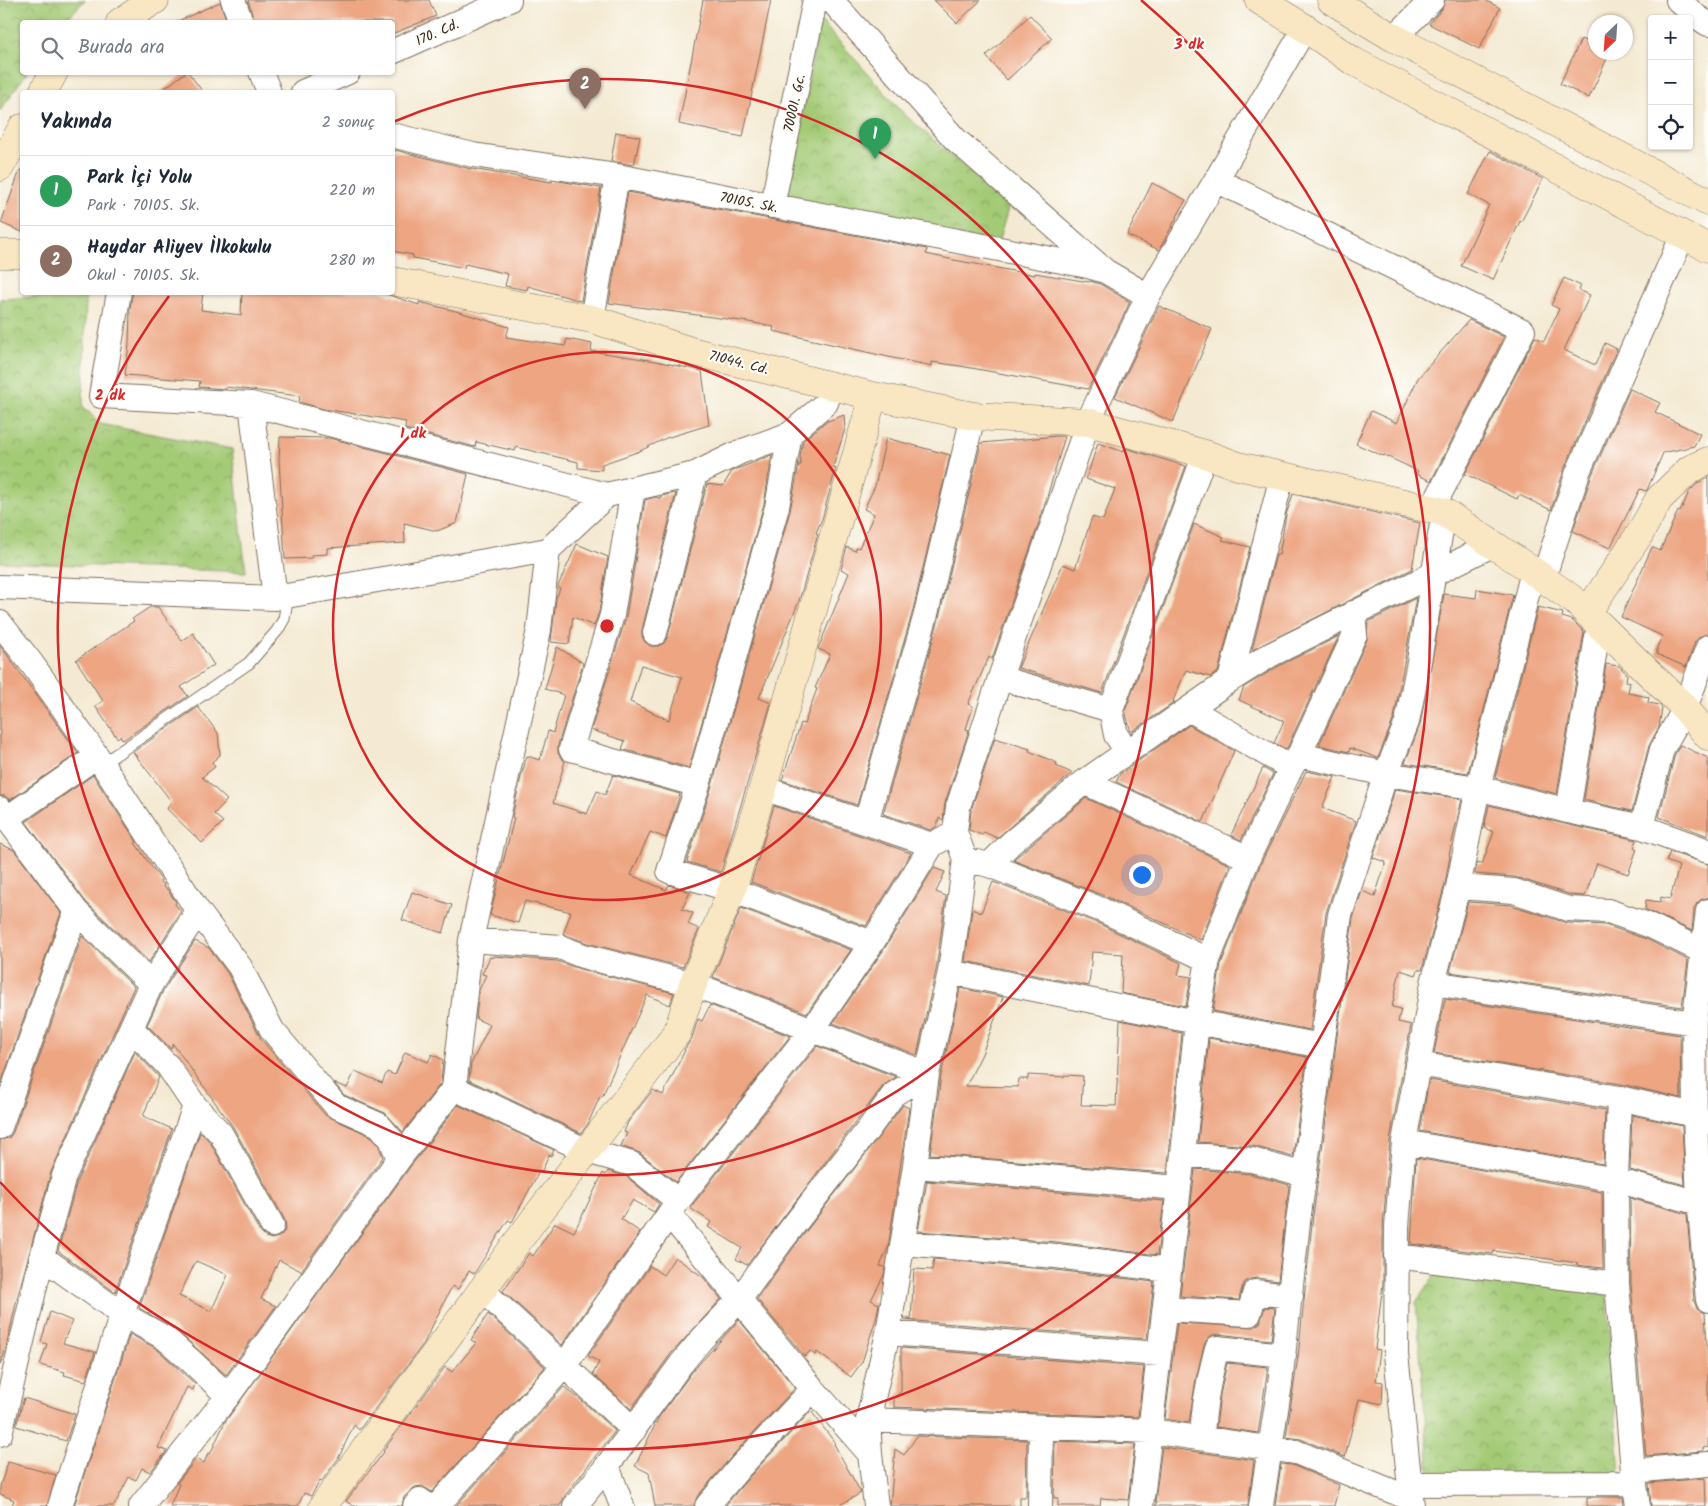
<!DOCTYPE html>
<html lang="tr">
<head>
<meta charset="utf-8">
<style>
	body { margin:0; font-family:Kalam,sans-serif; background:#f2f2f3; color:#1f2937 }
	.controls { position:absolute; right:15px; top:15px; display:grid; overflow:hidden; border-radius:5px; box-shadow:0 1px 4px #0004 }
	.controls button { width:45px; height:45px; display:grid; place-items:center; padding:0; border:0; border-bottom:1px solid #e0e1e3; background:#fff; color:#1f2937; font:25px sans-serif }
	.compass { position:absolute; left:1588px; top:15px; width:45px; height:45px; border-radius:50%; background:#fff; box-shadow:0 1px 4px #0004; rotate:205deg }
	.you { position:absolute; left:1141px; top:874px; width:18px; height:18px; margin:-12px; border:4px solid #fff; border-radius:50%; background:#1a73e8; box-shadow:0 0 0 8px #1a73e833 }
	.badge { display:grid; place-items:center; width:32px; height:32px; border-radius:50%; background:#111827; color:#fff; font-size:16px; font-weight:700 }
	.pin { position:absolute; translate:-50% -41px; filter:drop-shadow(0 1px 2px #0008) }
	.pin::after { content:''; position:absolute; top:26px; width:18px; height:15px; background:inherit; clip-path:polygon(0 0,100% 0,50% 100%) }
	.list { margin:0; padding:0; list-style:none }
	h2 { display:flex; justify-content:space-between; align-items:center; height:65px; margin:0; padding:0 20px; font-size:21px }
	h2 small { font-size:16px; font-weight:400; color:#747a83 }
	.list li { display:grid; grid-template-columns:32px 1fr auto; gap:15px; align-items:center; box-sizing:border-box; height:70px; padding:0 20px; border-top:1px solid #e0e1e3 }
	.list b { display:block; font-size:19px; white-space:nowrap }
	.list p { margin:0; font-size:16px; white-space:nowrap; color:#747a83 }
	.list em { font-size:16px; font-style:normal; color:#747a83 }
	.icon { flex:none; width:28px; height:28px; fill:none; stroke:currentColor; stroke-width:2; stroke-linecap:round; stroke-linejoin:round }
	.map { position:relative; flex:none; width:1708px; height:1506px; overflow:hidden }
	.search { position:absolute; background:#fff; box-shadow:0 1px 4px #0004; left:20px; top:20px; width:375px; height:55px; display:flex; align-items:center; gap:12px; box-sizing:border-box; padding:0 18px; border-radius:5px; color:#747a83; font-size:19px }
	.panel { position:absolute; background:#fff; box-shadow:0 1px 4px #0004; left:20px; top:90px; width:375px; height:205px; border-radius:5px }
	.map>svg:first-child { display:block }
	.park { fill:url(#park-crowns); stroke:#6f7a4a }
	.building { fill:#eda582; fill-rule:evenodd }
	.lines { fill:none; stroke-linecap:round; stroke-linejoin:round }
	.lane-casing { stroke:#7c6d5d; stroke-width:13 }
	.street-casing { stroke:#7c6d5d; stroke-width:26 }
	.secondary-casing { stroke:#7c6d5d; stroke-width:29 }
	.lane { stroke:#fff; stroke-width:11 }
	.street { stroke:#fff; stroke-width:24 }
	.secondary { stroke:#f9e7c3; stroke-width:28 }
	.ring { fill:none; stroke:#d62828; stroke-width:2.5 }
	.labels { text-anchor:middle; stroke-width:4.5; stroke-linejoin:round; paint-order:stroke }
	.street-label { font-size:14px; fill:#3b2a1e; stroke:#fdfcf7 }
	.centre { fill:#d62828; stroke:#fdfcf7; stroke-width:2.5 }
	.ring-label { font-size:15px; text-anchor:middle; font-weight:bold; fill:#d62828; stroke:#fdfcf7; stroke-width:4.5; stroke-linejoin:round; paint-order:stroke }
</style>
</head>
<body>
<div class="map">
<svg width="1708" height="1506" viewBox="0 0 1708 1506">
	<defs>
		<pattern id="park-crowns" width="20" height="18" patternUnits="userSpaceOnUse" patternTransform="scale(1.25)"><rect width="20" height="18" fill="#a3ca75"/><path d="M2 6a3 3 0 1 1 6 0M12 15a3 3 0 1 1 6 0" fill="none" stroke="#86a45f"/></pattern>
	</defs>
	<rect width="100%" height="100%" fill="#fdfcf7"/>
	<filter id="ink" filterUnits="userSpaceOnUse"><feTurbulence type="fractalNoise" baseFrequency=".02" numOctaves="2"/><feDisplacementMap in="SourceGraphic" scale="10" xChannelSelector="R" yChannelSelector="G"/><feConvolveMatrix kernelMatrix="1 2 1 2 8 2 1 2 1" color-interpolation-filters="sRGB"/></filter>
	<filter id="wash" filterUnits="userSpaceOnUse"><feTurbulence type="fractalNoise" baseFrequency=".0096" numOctaves="4" result="noise"/><feDisplacementMap in="SourceGraphic" scale="20" xChannelSelector="R" yChannelSelector="G"/><feGaussianBlur stdDeviation="1.12" result="paint"/><feColorMatrix in="noise" values="0 0 0 0 0 0 0 0 0 0 0 0 0 0 0 0 0 1.4 0 .05"/><feComposite in="paint" operator="in"/></filter>
	<g filter="url(#wash)">
		<rect width="100%" height="100%" fill="#f4ead3"/>
		<path class="park" d="M0 0H85L64 22H22V72L27 73 0 111Z
			M820 20 904 114 1009 205 998 243 785 206Z
			M86 294 83 406 100 424 232 449 246 572 0 562V299Z
			M1439 1270 1607 1294 1620 1476 1430 1479 1416 1302Z"/>
		<g id="blocks">
			<path class="building" d="M248 0H429L436 16 392 34V22H254Z
				M703 0H771L743 137 679 124Z
				M934 0H981L957 23Z
				M1445 0H1485L1500 8 1479 49 1429 24 1442 9Z
				M220 2 227 22H176Z
				M1030 15 1052 38 1007 80 986 56Z
				M1581 39 1596 45V52H1610L1589 98 1560 84Z
				M186 72H188L203 92H160Z
				M616 132 640 137 634 165 611 161Z
				M395 150 471 169 552 182V180L601 188 581 301 528 286 527 290 505 286 508 274 465 264 464 268 446 264 413 258V255L392 251V152H394Z
				M1490 151 1543 179 1521 222 1520 221 1493 280 1461 266 1489 205 1468 194Z
				M20 170H22V232L1 223Z
				M1152 183 1186 200 1159 250 1127 235Z
				M628 192 927 249 926 254 954 260 1035 275V273L1089 282 1090 281 1100 284 1130 302 1088 389 960 366 932 362V366L893 358 773 331 774 327 749 322 609 303Z
				M1564 278 1581 286 1579 290 1590 295 1564 350 1595 365 1605 343 1617 349 1565 467 1551 510 1519 495 1517 499 1465 474 1535 337 1544 341 1559 309 1551 305Z
				M133 292H203L201 310 241 315 242 292H380L419 305V302L456 311 509 327 506 337 565 346 567 339 592 344 591 351 656 361 702 371 709 425 666 438 640 451 602 464V470L578 468V462L516 447 515 451 476 442 475 447 405 429 406 422 324 409 299 402 300 396 226 387V389L199 387 200 381 125 375 129 345 130 308Z
				M1159 306 1212 329 1173 422 1115 397Z
				M1469 320 1504 337 1431 481 1416 474 1418 471 1384 455 1383 456 1356 444 1371 411 1397 423 1418 378Z
				M1630 389 1660 403 1655 412 1700 434 1694 446 1663 453 1647 490 1646 491 1640 489 1610 548 1573 531 1591 477Z
				M844 415 845 429 833 467 836 468 822 519 816 533 818 534 799 601 759 698 771 703 721 872 687 862 711 789 790 511 799 464 801 465 800 456 803 441 825 422Z
				M1057 436H1065L1042 514 992 659 989 657 968 704 973 706 966 729 969 730 945 803 943 820 939 818 937 826 931 830 883 814 938 622 981 443Z
				M280 437 329 438 468 474 457 523 437 531 404 523 405 543 327 548V554L311 555 312 558 285 559 279 460Z
				M886 438 950 455 912 614 857 805 782 780 801 723 804 724 817 689 815 688 830 654 818 649 849 573 841 569 847 547 855 551 857 547 859 548 874 514 864 509 875 486Z
				M1098 443 1124 452 1125 448 1186 466 1102 693 1018 668 1063 564 1075 569 1092 517 1103 520 1115 489 1086 479Z
				M772 455 764 504 689 768 622 749 625 741 591 730 626 617 645 500 656 497 660 498 661 496 676 493 642 630V636L645 642 651 646H658L664 643 668 636 707 484 723 486 732 471ZM641 665 682 677 669 720 630 702Z
				M1708 478V634L1700 636 1695 642 1686 667 1657 654V647L1662 636 1621 617 1652 547 1660 551 1678 511 1680 512 1689 492 1699 482Z
				M1293 494 1420 523 1412 569 1252 650 1276 555H1279L1286 515Z
				M1194 524 1224 537 1222 540 1250 547 1218 672 1210 677 1186 670 1173 701 1175 702 1131 732 1125 711Z
				M577 544 608 557 599 612 594 626 573 617 569 644 551 642 556 598 560 589 558 586Z
				M1477 589 1513 595 1468 773 1405 763 1420 725 1444 594 1476 598Z
				M1416 598 1394 718 1378 758 1350 748 1349 752 1319 745 1367 640 1368 622Z
				M150 607H158L182 641 193 633 214 665 181 687 188 696 123 740 120 736 117 738 95 706 103 701 76 660 134 621 132 619Z
				M1538 607 1563 613 1562 617 1572 620 1584 632 1557 794 1495 778Z
				M1339 636 1287 748 1286 749 1274 743 1284 721 1239 700 1244 687 1277 667Z
				M0 645 78 753 10 800 5 796H0Z
				M557 647 583 663 558 745V753L561 758 565 761 553 803 587 814 597 791 605 795 613 775 680 794 666 838 650 832 631 875 666 890 669 885 690 892 682 909 693 913 688 924 699 929 683 967 587 943 563 934 571 912 525 901 518 923 490 915 514 818 512 817 521 777 527 756 540 760 548 731 553 733 564 695 545 689Z
				M1606 664 1619 666 1627 674 1626 681 1630 682 1628 693 1649 697 1648 703 1660 705 1662 708 1659 727 1649 746 1632 811 1584 800Z
				M198 707 218 733 220 755 212 762 215 767 202 777 227 800 214 814 223 822 202 843 167 809 171 801 133 752Z
				M1189 725 1234 751 1203 822 1116 782 1120 774Z
				M995 738 1030 749 1029 751 1057 763 1056 766 1072 773 997 838 984 832 982 835 969 830 971 810Z
				M1680 745 1708 758V836L1659 817 1675 754Z
				M1263 768 1273 774 1241 840 1231 835Z
				M1306 771 1335 777 1322 808 1356 821 1326 913 1310 1030 1213 1011 1221 964 1261 863Z
				M93 775 137 842 135 843 161 880 160 882 164 884 163 887 167 889 176 902 175 904 181 911 149 962 86 902 26 822Z
				M1395 789 1462 799 1449 855 1450 856 1445 884 1422 970H1418L1416 975 1400 970 1392 1007 1401 1009 1398 1022 1411 1025 1390 1140 1383 1226V1283L1375 1349 1380 1350 1376 1381 1383 1382 1382 1404 1359 1399 1345 1457 1301 1439 1286 1437 1298 1357 1312 1224 1353 918 1362 891 1375 896 1386 862 1373 858Z
				M1086 798 1230 865 1201 940 1107 897 1013 860Z
				M1489 805 1565 824 1637 840 1634 848 1637 849 1628 874 1597 863 1585 896 1571 895 1515 877 1475 874 1477 863 1482 864 1494 832 1484 828Z
				M774 806 911 853 866 926 751 882Z
				M0 844 14 850 61 913 0 1086Z
				M1670 852 1708 864V898L1702 899 1697 903 1694 909 1692 931 1645 909 1646 900 1660 902 1661 897 1670 899 1679 866 1666 861Z
				M934 868 945 872 936 892 946 896 936 970 917 1055 833 1023 883 951Z
				M993 882 1097 923 1181 963 1178 975 1191 977 1186 1006 1121 993 1123 954 1092 952 1089 986 965 961 972 909 981 913Z
				M412 892 452 905 443 933 402 920Z
				M1468 902 1511 905 1567 923 1605 925 1646 939 1688 960 1682 1007 1450 972Z
				M741 908 851 950 807 1013 713 977Z
				M82 936 134 987 51 1172 17 1299 5 1352 0 1364V1140L9 1138 13 1132Z
				M195 941 209 948 228 974 261 1039 325 1115 371 1136 379 1146 383 1157 301 1271 279 1260 261 1299 276 1306 226 1375 174 1328 139 1308 200 1132 210 1142 260 1232 265 1237 272 1239 279 1237 284 1232 286 1226 284 1218 233 1127 173 1044 171 1049 147 1025 163 991ZM196 1261 228 1275 211 1311 179 1296Z
				M493 956 557 961 580 969 674 993 670 1005 647 995 602 1097 600 1096 588 1124 581 1133 469 1080 471 1064 490 1025 476 1019 479 990 486 975 482 974 490 957 493 958Z
				M960 988 1003 997 982 1054 966 1086 1018 1087 1019 1079H1028V1075L1064 1077V1075L1083 1076 1081 1105 1116 1106 1120 1020 1182 1033 1167 1173 930 1154 941 1076Z
				M1445 999 1680 1035 1681 1098 1621 1084 1434 1053Z
				M710 1005 790 1036 676 1182 640 1153 621 1146 627 1133 624 1132 628 1122 653 1090 663 1095 685 1050H684L692 1038 698 1019 702 1021Z
				M1209 1038 1307 1057 1293 1157 1253 1146 1198 1142Z
				M817 1046 896 1077 883 1086 747 1265 736 1259 742 1248 708 1227 711 1222 690 1208Z
				M135 1052 159 1077 143 1116 172 1129 115 1292 58 1251 77 1181Z
				M405 1052 428 1062 432 1054 443 1060 441 1083 403 1132 385 1113 344 1095 334 1083 347 1088 355 1071 382 1083 387 1072 395 1075Z
				M1429 1080 1605 1110 1603 1164 1420 1131Z
				M458 1105 554 1150 551 1156 549 1155 542 1171 540 1170 512 1222 508 1220 474 1274 469 1271 458 1289 452 1286 424 1343 359 1430 354 1425 338 1459 321 1482 320 1481 311 1496 304 1493 298 1506H170L179 1484 177 1483 196 1459 204 1463 208 1453 210 1454 225 1422 410 1167Z
				M903 1105 909 1108 888 1248 880 1266 885 1267 884 1275 871 1300 879 1304 876 1319 862 1362 851 1377 817 1352 815 1355 810 1351 805 1357 757 1299 791 1251Z
				M1632 1115 1682 1126 1685 1185 1630 1170Z
				M1416 1158 1602 1192 1603 1268 1577 1265V1263L1494 1251 1493 1254 1411 1244Z
				M1195 1169 1250 1174 1289 1185 1278 1281 1257 1278 1250 1279 1245 1282 1242 1288 1239 1300 1180 1296Z
				M608 1171 626 1176 659 1204 654 1212 633 1200 621 1219 640 1232 562 1345 503 1291 529 1253 533 1256 555 1223 574 1232 603 1173 606 1175Z
				M927 1181 1164 1201 1157 1255 1057 1242 918 1231Z
				M1630 1198 1687 1214 1694 1301 1697 1308 1705 1313 1708 1360V1447L1703 1448V1451L1646 1456 1631 1283Z
				M675 1257 703 1277 721 1299 670 1355 631 1409 593 1374 599 1362 588 1356 650 1266 663 1275Z
				M934 1259 1055 1270 1154 1282 1147 1339 904 1320 905 1317 911 1320 914 1269 932 1270Z
				M1265 1307 1275 1308 1271 1340 1218 1334 1212 1335 1207 1339 1204 1345 1196 1379 1189 1423 1165 1419 1177 1323 1254 1327 1260 1323Z
				M50 1312 72 1321 63 1343 95 1352 86 1381 64 1375 65 1372 40 1365 47 1344 41 1342Z
				M488 1314 545 1367 432 1492 422 1486 415 1487 404 1497 402 1506H353L346 1501 384 1452 383 1451 445 1367 452 1372 476 1343 471 1340Z
				M739 1320 795 1388 731 1457 697 1497 694 1506H655L649 1473 635 1466 659 1417 692 1372Z
				M130 1334 157 1349 195 1384 193 1390 187 1387 158 1448 167 1451 150 1472 142 1468 136 1480 129 1477 114 1506H74Z
				M901 1348 1144 1367 1138 1417 894 1407V1399L901 1391Z
				M1227 1363 1268 1367 1258 1433 1216 1427 1220 1395Z
				M564 1387 580 1399 615 1431 564 1497 560 1506H456Z
				M24 1398 75 1414 66 1441 16 1426Z
				M811 1411 835 1443 834 1444 861 1493 838 1506H725L751 1475Z
				M917 1436 1027 1440 1026 1497H1020V1506H890L895 1449 904 1455Z
				M1055 1441 1135 1444 1128 1500 1101 1498 1100 1506H1058V1498H1054Z
				M1162 1447 1254 1460 1248 1506H1155L1157 1502H1155Z
				M8 1462 56 1475 47 1506H12L14 1500 0 1494V1486Z
				M1281 1464 1292 1465 1339 1485 1334 1506H1275Z
				M1705 1478 1706 1506H1651L1649 1483Z
				M1587 1497H1623L1624 1506H1587Z"/>
		</g>
	</g>
	<g filter="url(#ink)">
		<use href="#blocks" fill-opacity="0" stroke="#7c6d5d" stroke-width="1"/>
		<g class="lines">
			<defs>
				<path id="lane" d="M102 764 249 663 277 631 284 619 288 596"/>
				<path id="street" d="M233 0 241 22
					M831 0 955 139 1105 271 1148 296
					M1678 0 1697 17 1708 24
					M1394 38 1432 0
					M392 52 509 0
					M261 72 269 92
					M303 92 348 72
					M392 135 473 155 617 176 1088 266 1105 271
					M1216 180 1523 331 1432 509
					M772 206 815 0
					M119 292 101 396 251 404 607 495
					M592 319 617 176
					M251 404 275 598
					M790 434 777 507 698 785 669 871 732 890 872 943
					M633 489 612 615 571 749 698 785
					M1543 579 1578 472 1683 235
					M0 587 275 598 548 550 607 495 695 474 740 452 790 434 826 403 832 385
					M0 623 32 664 97 756 198 911 240 967 272 1030 336 1106 379 1125 391 1139 399 1159
					M655 633 695 474
					M1000 678 1111 710 1116 735 1127 751
					M1230 680 1282 476
					M1189 709 1291 768
					M1111 710 1205 454
					M1299 755 1386 774 1478 788 1568 811 1642 827 1708 851
					M1084 782 1248 858
					M763 788 932 845
					M0 809 76 911 151 984
					M1568 811 1599 625
					M6 819 97 756
					M866 822 925 618 973 416
					M1642 827 1662 749 1685 708 1708 647
					M977 862 989 865 1102 910 1208 960
					M989 865 1011 843 1084 782 1230 680 1270 655 1492 545
					M1458 887 1514 891 1568 909 1608 911 1651 926 1704 952
					M1708 911 1694 1023 1695 1119 1699 1198 1708 1300
					M471 940 560 947 583 956 693 984 927 1074
					M950 972 1197 1022 1322 1046
					M1433 983 1694 1023
					M132 1029 168 1066 195 1106 221 1134 272 1225
					M1418 1064 1619 1098 1690 1114 1695 1119 1708 1122
					M454 1088 587 1151 632 1164 678 1201
					M1619 1098 1616 1180 1617 1284 1633 1471 1638 1506
					M0 1127 76 911
					M1404 1142 1616 1180 1699 1203
					M1183 1154 1252 1160 1305 1175
					M915 1166 1179 1188
					M669 1214 813 1389 870 1454 876 1506
					M903 1243 1056 1256 1169 1270
					M1396 1256 1617 1284
					M42 1257 122 1314 165 1338 190 1360 228 1396
					M482 1290 634 1430
					M1165 1309 1249 1314 1255 1292 1291 1296
					M888 1333 1159 1354
					M868 1420 1150 1431 1183 1154 1197 1022 1208 960 1248 858 1291 768 1299 755 1355 634 1353 613
					M0 1434 42 1257 64 1176 151 984 198 911
					M1202 1438C1203 1407 1209 1378 1217 1348L1284 1355
					M870 1454 868 1420 888 1333 915 1166 927 1074 950 972 965 859 955 832 958 807 1000 678 1088 422 1148 296 1305 28
					M607 1466 622 1506
					M1633 1471 1708 1464
					M1409 1484 1635 1483
					M60 1506 122 1314 195 1106
					M141 1506 228 1396 399 1159 454 1088 471 940 539 630 548 550
					M415 1506 420 1500 428 1506
					M437 1506 564 1366 678 1201 812 1030 872 943 932 845 955 832
					M575 1506 607 1466 681 1364 701 1340 739 1300 780 1243 867 1131 894 1094 927 1074
					M707 1506 741 1466 813 1389
					M1040 1506 1041 1427
					M1141 1506 1150 1431 1296 1452 1411 1499
					M1261 1506 1280 1384 1298 1222 1340 915 1386 774 1407 722 1418 667 1444 512
					M1412 1506 1396 1354 1397 1227 1404 1142 1433 983 1458 887 1478 788 1533 571"/>
				<path id="secondary" d="M1259 0 1305 28 1353 61 1708 248
					M1331 0 1394 38 1708 202
					M120 22 155 0
					M43 92 54 72
					M0 167 22 128
					M0 254H22
					M392 281 592 319 691 351 873 396 973 416 1088 422 1205 454 1238 466 1444 512 1533 571 1575 601 1685 708 1708 736
					M1587 613 1639 535 1659 499 1690 469 1708 461
					M323 1506 532 1222 677 1033 693 984 732 890 763 788 873 396"/>
			</defs>
			<use href="#lane" class="lane-casing"/>
			<use href="#street" class="street-casing"/>
			<use href="#secondary" class="secondary-casing"/>
			<use href="#lane" class="lane"/>
			<use href="#street" class="street"/>
			<use href="#secondary" class="secondary"/>
		</g>
	</g>
	<g class="ring">
		<circle cx="607" cy="626" r="274"/>
		<path d="M393 122A548 548 0 1 1 169 296"/>
		<path d="M1141 0A823 823 0 1 1 0 1182"/>
	</g>
	<g class="labels">
		<g class="street-label">
			<text transform="translate(437 32) rotate(-24)" y="5">170. Cd.</text>
			<text transform="translate(794 103) rotate(-78)" y="5">70001. Gc.</text>
			<text transform="translate(749 202) rotate(11)" y="5">70105. Sk.</text>
			<text transform="translate(739 362) rotate(14)" y="5">71044. Cd.</text>
		</g>
	</g>
	<circle cx="607" cy="626" r="8" class="centre"/>
	<g class="ring-label">
		<text x="1189" y="49">3 dk</text>
		<text x="110" y="400">2 dk</text>
		<text x="413" y="438">1 dk</text>
	</g>
</svg>
<div class="controls">
<button>+</button>
<button>−</button>
<button><svg class="icon" aria-label="locate" viewBox="0 0 24 24"><circle cx="12" cy="12" r="6"/><path d="M12 2v4M12 18v4M2 12h4M18 12h4"/></svg></button>
</div>
<svg class="compass" viewBox="-18 -18 36 36"><path d="M0-13l5 13h-10z" fill="#e53935"/><path d="M0 13l5-13h-10z" fill="#747a83"/></svg>
<div class="you"></div>
<div class="pin badge" style="left:875px;top:159px;background:#2e9e5b">1</div>
<div class="pin badge" style="left:585px;top:109px;background:#8d6e63">2</div>
<div class="search"><svg class="icon" aria-label="search" viewBox="0 0 24 24"><circle cx="10" cy="10" r="6"/><path d="M15 15l6 6"/></svg>Burada ara</div>
<section class="panel">
<h2>Yakında<small>2 sonuç</small></h2>
<ul class="list">
<li><span class="badge" style="background:#2e9e5b">1</span><div><b>Park İçi Yolu</b><p>Park · 70105. Sk.</p></div><em>220 m</em></li>
<li><span class="badge" style="background:#8d6e63">2</span><div><b>Haydar Aliyev İlkokulu</b><p>Okul · 70105. Sk.</p></div><em>280 m</em></li>
</ul>
</section>
</div>
</body>
</html>
